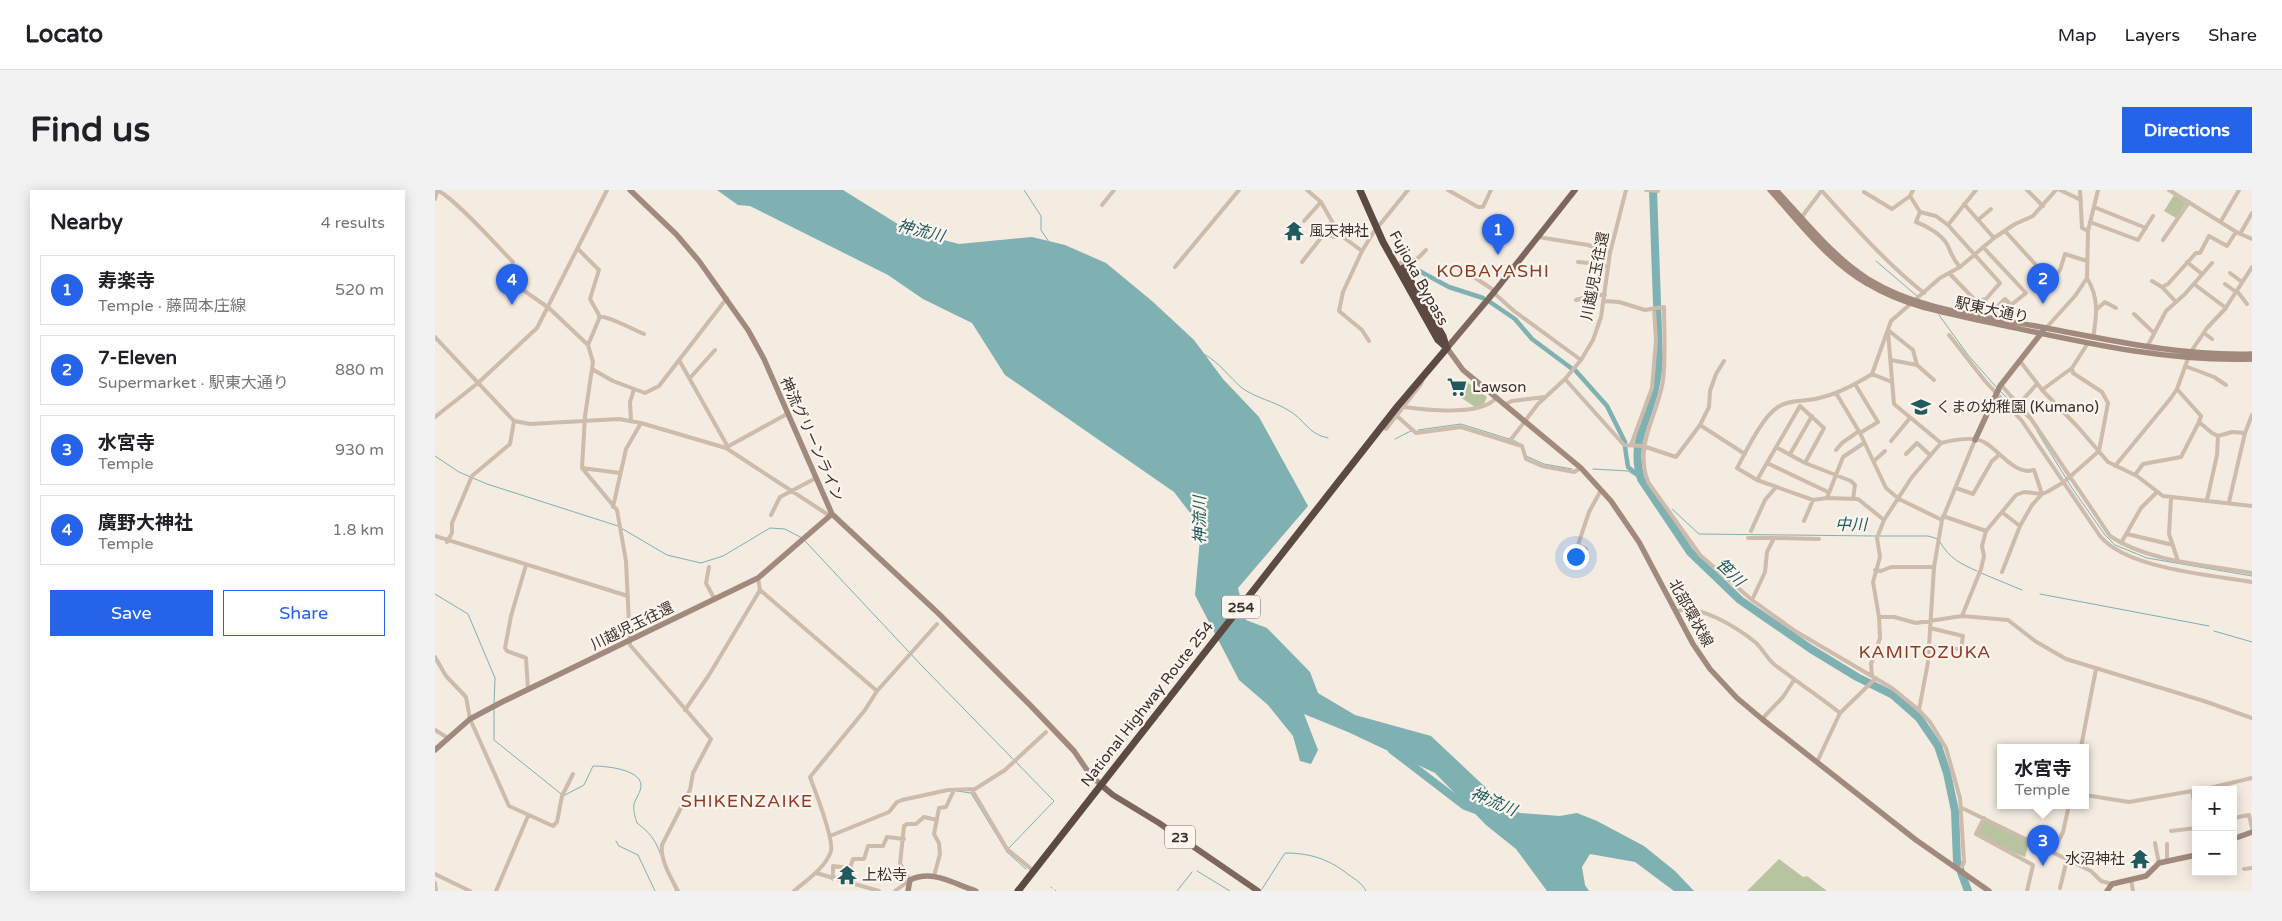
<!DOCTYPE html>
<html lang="en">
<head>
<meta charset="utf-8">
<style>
	body { margin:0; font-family:"Varela Round","Noto Sans JP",sans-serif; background:#f2f2f2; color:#202124 }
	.controls { position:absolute; right:15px; bottom:15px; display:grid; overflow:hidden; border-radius:0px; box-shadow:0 2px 12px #0003 }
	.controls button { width:45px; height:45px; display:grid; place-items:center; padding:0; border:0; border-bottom:1px solid #e0e0e0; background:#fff; color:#202124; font:25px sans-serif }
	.you { position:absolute; left:1140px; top:366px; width:18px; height:18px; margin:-12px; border:4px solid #fff; border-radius:50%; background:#1a73e8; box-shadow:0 0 0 8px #1a73e833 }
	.badge { display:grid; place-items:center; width:32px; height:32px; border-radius:50%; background:#2563eb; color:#fff; font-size:16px; font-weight:700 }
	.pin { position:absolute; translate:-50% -41px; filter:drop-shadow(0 1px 2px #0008) }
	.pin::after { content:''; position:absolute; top:26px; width:18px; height:15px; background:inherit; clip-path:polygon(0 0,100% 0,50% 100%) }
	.popup { position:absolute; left:1562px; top:554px; width:92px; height:65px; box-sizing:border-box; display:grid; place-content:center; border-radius:0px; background:#fff; filter:drop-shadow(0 1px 4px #0005); font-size:16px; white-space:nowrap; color:#757577 }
	.popup b { font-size:19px; color:#202124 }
	.popup::after { content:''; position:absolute; left:50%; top:100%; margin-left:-10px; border:10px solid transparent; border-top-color:#fff }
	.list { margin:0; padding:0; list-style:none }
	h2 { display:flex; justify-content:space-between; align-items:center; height:65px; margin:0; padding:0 20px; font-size:21px }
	h2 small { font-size:16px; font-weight:400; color:#757577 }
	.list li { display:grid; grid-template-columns:32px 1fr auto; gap:15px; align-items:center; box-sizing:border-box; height:70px; margin:0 10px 10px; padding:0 10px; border:1px solid #e0e0e0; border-radius:0px }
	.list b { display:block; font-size:19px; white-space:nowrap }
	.list p { margin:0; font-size:16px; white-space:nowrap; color:#757577 }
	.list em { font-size:16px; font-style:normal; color:#757577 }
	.actions { display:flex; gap:10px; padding:15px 20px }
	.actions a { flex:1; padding:11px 0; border:1px solid #2563eb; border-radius:0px; text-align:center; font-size:18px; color:#2563eb }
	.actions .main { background:#2563eb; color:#fff }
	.map { position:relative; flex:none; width:1817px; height:701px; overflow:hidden; border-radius:0px }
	header { display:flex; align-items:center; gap:30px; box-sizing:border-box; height:70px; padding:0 25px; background:#fff; border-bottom:1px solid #e0e0e0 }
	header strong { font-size:24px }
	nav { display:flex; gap:28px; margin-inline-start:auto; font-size:18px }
	.intro { display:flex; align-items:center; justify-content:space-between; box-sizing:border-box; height:120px; padding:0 30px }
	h1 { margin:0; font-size:35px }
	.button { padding:12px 22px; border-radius:0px; background:#2563eb; color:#fff; font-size:18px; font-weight:700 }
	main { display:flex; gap:30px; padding:0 30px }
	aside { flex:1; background:#fff; border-radius:0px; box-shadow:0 2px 12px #0003 }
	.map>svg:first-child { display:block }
	.green { fill:#b8c4a0 }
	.water { fill:#7fb0b2 }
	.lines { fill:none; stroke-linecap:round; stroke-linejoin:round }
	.stream { stroke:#7fb0b2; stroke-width:1 }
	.canal { stroke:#7fb0b2; stroke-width:4.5 }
	.river { stroke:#7fb0b2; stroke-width:8 }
	.street { stroke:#cdbbac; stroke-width:4 }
	.secondary { stroke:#a18a7d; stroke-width:5.5 }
	.primary { stroke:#7d675c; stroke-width:6 }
	.highway { stroke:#5c4a42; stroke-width:7 }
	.labels { text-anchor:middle; stroke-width:4.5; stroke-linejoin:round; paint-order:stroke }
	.shield { fill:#fbf5ee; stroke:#756b66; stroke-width:1 }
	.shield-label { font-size:14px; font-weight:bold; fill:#3b302b }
	.poi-label { font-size:15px; fill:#3b302b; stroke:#fbf5ee; text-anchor:start }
	.street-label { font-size:15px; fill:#3b302b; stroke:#fbf5ee }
	.water-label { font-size:16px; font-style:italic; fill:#1f5a5e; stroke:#fbf5ee }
	.quarter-label { font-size:18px; letter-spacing:1px; fill:#8c3b22; stroke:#fbf5ee }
</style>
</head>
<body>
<header>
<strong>Locato</strong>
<nav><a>Map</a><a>Layers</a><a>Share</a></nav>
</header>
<div class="intro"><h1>Find us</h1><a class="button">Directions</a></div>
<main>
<aside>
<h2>Nearby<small>4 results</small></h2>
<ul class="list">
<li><span class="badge">1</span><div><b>寿楽寺</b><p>Temple · 藤岡本庄線</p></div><em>520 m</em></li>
<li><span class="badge">2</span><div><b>7-Eleven</b><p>Supermarket · 駅東大通り</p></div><em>880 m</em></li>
<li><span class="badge">3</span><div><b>水宮寺</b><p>Temple</p></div><em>930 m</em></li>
<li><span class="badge">4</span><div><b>廣野大神社</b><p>Temple</p></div><em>1.8 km</em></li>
</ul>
<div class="actions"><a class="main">Save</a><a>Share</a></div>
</aside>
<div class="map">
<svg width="1817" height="701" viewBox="0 0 1817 701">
	<rect width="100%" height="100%" fill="#f4ebe1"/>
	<path class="green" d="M1739 5 1751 13 1741 28 1729 21Z
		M1032 192 1052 207 1049 214 1040 217 1025 207Z
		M1550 630 1594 652 1590 667 1568 658 1543 644Z
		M1344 669 1368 687 1372 686 1392 701H1312Z"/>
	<path class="water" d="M282 0H408L474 41 524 54 597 47 630 55 671 73 717 111 759 150 788 189 824 227 873 316 803 398 811 430 832 438 875 482 883 503 920 525 996 546 1065 611 1085 623 1125 626 1142 623 1162 631 1209 656 1240 681 1259 701H1239L1200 672 1155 664 1147 677 1150 695 1154 701H1112L1081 659 1051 635 1000 583 913 542 869 524 883 560 876 574 865 571 858 546 833 515 804 490 760 405 766 337 739 302 570 185 537 133 488 109 453 85 315 16 303 15Z"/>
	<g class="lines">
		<path class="stream" d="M589 0 606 26V40L614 52
			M1441 71 1482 106
			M1504 125 1533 165 1562 198
			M769 164C785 173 794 187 807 198 821 208 838 211 853 220 870 229 872 244 893 248
			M1565 201 1596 231
			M983 240 1026 234 1074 249
			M1602 241 1637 298 1670 345 1680 355 1712 368 1817 386
			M960 249 976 241
			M1078 250 1087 255
			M0 266 24 282 52 294 183 336
			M1091 266 1109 274 1137 279
			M1158 279 1193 281 1206 289
			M1237 319 1264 344 1441 346
			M186 338 232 365 266 373 288 366 335 338 350 339 367 348
			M1445 346H1493L1503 349
			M370 351 488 477 619 611 574 658
			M1505 352C1514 368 1526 374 1542 381
			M1546 383 1587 400
			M0 404 33 424 60 488 59 514
			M1605 404 1774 436
			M1779 441 1817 452
			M59 518V550L125 603 130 605 149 595 158 576C170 576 205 579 206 595 206 602 201 608 199 614 198 620 200 627 202 633 214 642 220 649 225 663
			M522 601 536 603 572 662 591 679
			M181 651 184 656 203 665 220 701
			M762 681 795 701
			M238 695 241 701
			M616 697 617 698
			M827 699 850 663C875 663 894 669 914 685 921 690 927 693 931 701
			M620 700 621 701
			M742 701 757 682"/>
		<path class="canal" d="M975 76 1014 97 1048 108
			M1055 112 1080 129 1097 149 1136 178
			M1140 180 1172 216 1190 252
			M1190 257 1193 277 1205 287"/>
		<path class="river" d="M1218 0 1224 170C1223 184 1221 199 1216 213 1207 242 1197 258 1206 289L1255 362 1305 410 1376 459 1422 487 1458 505 1484 528 1503 556 1512 583 1520 621 1522 671 1533 701
			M957 560 1030 616 1041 620"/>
		<path class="street" d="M1 0C15 3 65 59 78 72L72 89 114 118 153 155 158 172 150 226 147 278 182 320 191 371 195 455 276 549 258 583 255 600 227 655C225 670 236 688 243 701
			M872 0 886 12 904 44 927 61
			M1013 0 1043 17H1048L1056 0
			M1211 0 1223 1
			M1386 0C1419 36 1450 72 1489 103
			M1478 0 1475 6 1485 22 1501 26 1513 35 1565 93 1551 109 1541 111 1514 83
			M1592 0 1608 16
			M1625 0 1646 10
			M1645 0 1647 38 1653 41
			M1734 0 1803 43 1817 49
			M1429 2 1457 19 1475 6
			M0 9 2 1
			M1529 14 1559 48
			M667 15 679 0
			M1659 17 1711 38
			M1485 22 1481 32C1492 36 1508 45 1513 56 1517 65 1517 68 1525 77
			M1366 28 1387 0
			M1543 30 1556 19
			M869 31 886 12
			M1786 31 1804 0
			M1655 32 1703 50 1718 26
			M1513 35 1541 0
			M1570 41 1601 75
			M1805 44 1817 23
			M1103 47 1153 55 1175 63
			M1728 50 1754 12
			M1548 57 1591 103 1576 115 1570 109 1559 120 1564 129
			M143 59 164 80 155 109 164 125V129L153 155
			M867 72 889 44 901 47 904 44
			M1143 72 1167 74 1173 77
			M1752 72 1767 84
			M965 73 970 71 977 74 991 60
			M740 77 804 0
			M1795 83 1807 92
			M1606 84 1615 92 1625 80 1630 64 1652 71
			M1036 85 1060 101
			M1652 88C1664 108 1662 125 1658 148
			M1717 91 1727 97 1733 94 1761 63H1765L1774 46 1792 56 1801 42
			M1759 94 1791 118
			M1790 94 1801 102
			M1727 97 1741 112
			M1802 101 1812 114
			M1059 103 1079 121 1146 170
			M1141 110 1159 105H1170
			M1169 111 1184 112 1210 120 1229 117C1229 141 1231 167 1228 191 1222 228 1199 254 1213 292L1265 365 1317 410 1360 441 1457 498 1484 520 1495 532 1511 558 1525 608 1529 672 1525 680
			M1662 119 1670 112 1681 118
			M1699 124 1719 143
			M164 127C172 125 199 140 209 144
			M1611 138 1640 106 1652 88 1653 41 1663 0
			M1453 140 1478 160 1482 175 1499 190
			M1453 142 1459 214 1506 253
			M1769 143 1777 149
			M1514 145 1550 191 1587 231 1665 346C1692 379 1776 385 1817 392
			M0 147 79 231 95 234 184 229 206 233 291 258 392 324H397
			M934 151 927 140 904 121 908 102 927 61 938 43 973 0
			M1712 157 1731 121 1750 104 1777 73
			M244 170 293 257
			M1456 170 1482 175
			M1585 171 1608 201 1642 236 1673 272 1702 286 1728 306 1817 316
			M1750 176 1779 187 1791 195
			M157 179 178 191 210 203 224 196 292 108
			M1437 184 1457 192
			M255 188 280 160
			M1130 189 1189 255 1208 256 1241 267 1265 235 1274 217 1275 201 1281 184 1289 171
			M1420 194 1443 232 1425 243
			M1566 195 1594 226 1675 346C1713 372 1772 375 1817 383
			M1742 199 1766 226 1764 232 1777 243 1783 246 1797 242 1810 243
			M1607 200 1637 178
			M1401 203 1425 243 1451 298 1464 309 1507 330
			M1584 214 1602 194
			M1069 215 1077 211 1110 207
			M1365 216 1389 238 1370 273
			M969 217C991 220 1046 226 1061 208
			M962 226 981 243 1026 237 1087 256 1091 269 1107 276 1139 282 1146 278
			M0 227 43 193 102 138 172 0
			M196 231 195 212 199 199
			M1265 235 1310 264
			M951 239 986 194 990 184
			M1456 251 1475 228
			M1074 252 1103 214 1130 189 1146 170 1158 150 1166 127 1175 63 1191 0
			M1196 255 1217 198 1221 150 1219 118
			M292 257 352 224
			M1341 257 1370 273 1416 291 1420 295 1418 309
			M1401 260 1407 253 1424 241
			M1355 264 1377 226
			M1471 264 1482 253 1495 265
			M1439 271 1450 261
			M1332 273 1393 302
			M1680 276 1736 208 1742 199 1755 163 1772 138 1790 119 1817 77
			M147 278 185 283
			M1700 285 1708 274 1746 267 1764 232
			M1322 290 1365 216
			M1521 298 1538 304 1557 271 1564 265
			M1392 308 1408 267 1429 253
			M1736 308 1734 344 1743 371
			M1772 310 1782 265 1783 246
			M1794 312 1810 243 1817 225
			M178 317 191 259 206 233
			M336 325 345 307 381 288
			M1508 326 1551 341
			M1449 330 1423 309 1392 308 1378 310 1322 290 1302 278C1311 262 1327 227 1343 217 1355 209 1371 212 1384 208 1403 204 1421 194 1437 184L1456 131 1505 88 1525 77 1559 48 1580 34 1598 26 1621 0
			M1369 331 1378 310
			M1316 341 1330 310 1341 297
			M1692 344 1738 355
			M0 346 193 406
			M1313 348H1339
			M12 352 17 343V333L37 286 75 254 79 231
			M1686 353 1706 318 1722 302
			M1151 359 1143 355 1154 322 1166 300
			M91 375 76 426 70 458 72 461 91 468 93 500
			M274 377 271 393 280 410
			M1440 380 1446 381 1456 377H1499
			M1567 382 1585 336
			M325 400 442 501
			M1317 410 1330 382 1332 362 1339 348 1384 349
			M1241 422C1261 411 1304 439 1320 452 1328 459 1332 469 1340 475 1362 492 1384 506 1405 523
			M1527 426 1546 379 1549 366 1547 356 1551 341 1581 305 1589 302 1607 304 1612 302 1629 292 1664 261 1673 213 1667 202 1638 183 1637 178 1653 153
			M1444 427H1459L1481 433 1527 426 1573 430 1600 451 1631 469 1769 511 1817 528
			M1494 457 1526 459 1528 446 1495 438
			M0 467 11 486 31 507 35 529 74 616 118 636 122 632 127 606 138 584
			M1437 486 1436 474 1445 448 1444 427 1438 392 1445 367 1442 348 1449 330 1477 287 1506 253C1518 250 1538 246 1549 252 1564 260 1580 286 1599 280L1607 304 1597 315 1585 336 1568 323
			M250 520 274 485 325 400 323 388
			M1484 520 1493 472 1499 377 1507 330 1540 250
			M1327 529 1348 507 1359 490
			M0 540 13 548
			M1646 557 1661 479
			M1382 572 1405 523 1441 488
			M537 600 572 659 595 678
			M1766 600 1817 588
			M1761 601H1757L1761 623
			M1650 605 1694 612 1757 601
			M1527 618 1656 681 1666 691 1677 694
			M1549 628 1541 644 1598 675 1592 701
			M1798 628 1814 625 1817 638
			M1736 641 1761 638
			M395 646 454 622 462 612 467 610 513 600 540 599 570 580 611 542
			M1720 653 1724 673
			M1732 654V670
			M1618 662 1628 642 1634 615
			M1758 666 1761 657
			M1809 679 1817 678
			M381 683 444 701
			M0 684 35 701
			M499 686 505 664 504 653 499 644 504 618 511 617 519 600
			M398 689V676L415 678 418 669H429L433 656H448L452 647 469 649
			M1696 689 1698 701
			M0 693 1 701
			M1625 698 1632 669
			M61 701 93 626
			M359 701C372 690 391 677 396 661 399 648 380 601 375 587L430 520 442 501 502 434
			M460 701 475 690 465 674 469 636 472 634H481L489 627 502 630"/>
		<path class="secondary" d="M195 0 241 44 264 71 313 140 329 169 397 324 503 423 597 517 639 561 654 583 666 595
			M1335 0C1365 33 1394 72 1433 94 1473 118 1517 124 1562 134 1646 152 1731 172 1817 169
			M1341 0C1370 31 1397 66 1433 89 1486 122 1552 126 1611 138 1680 151 1746 166 1817 164
			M1012 158 1028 180 1146 278 1176 311 1204 352 1258 454 1275 479 1302 508 1327 529 1481 650 1554 701
			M1540 250 1565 196 1608 141
			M0 560 35 529 67 512 323 388 397 324
			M1798 649 1817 642
			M473 701 475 690C498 679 519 694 541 701
			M1672 701 1677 694 1711 686 1724 673 1761 665"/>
		<path class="primary" d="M1012 158 1060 101 1140 0
			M666 595 678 605 724 633 823 701"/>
		<path class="highway" d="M925 0 948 52 1003 150 1012 158
			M968 78 1008 146 1011 156
			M583 701 962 217 1012 158"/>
	</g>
	<defs>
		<symbol id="temple-bare" viewBox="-9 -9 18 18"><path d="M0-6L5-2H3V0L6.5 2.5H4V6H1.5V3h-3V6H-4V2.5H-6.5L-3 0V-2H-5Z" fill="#1f5a5e" stroke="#fbf5ee" stroke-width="2.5" paint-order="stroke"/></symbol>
		<symbol id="supermarket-bare" viewBox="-9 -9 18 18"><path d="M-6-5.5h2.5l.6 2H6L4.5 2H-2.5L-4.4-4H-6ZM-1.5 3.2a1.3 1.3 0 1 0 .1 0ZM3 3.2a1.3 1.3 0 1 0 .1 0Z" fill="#1f5a5e" stroke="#fbf5ee" stroke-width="2.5" paint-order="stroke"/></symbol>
		<symbol id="school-bare" viewBox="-9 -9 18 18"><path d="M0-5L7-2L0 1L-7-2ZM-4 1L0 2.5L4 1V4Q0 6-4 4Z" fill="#1f5a5e" stroke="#fbf5ee" stroke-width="2.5" paint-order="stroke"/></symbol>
	</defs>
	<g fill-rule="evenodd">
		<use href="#temple-bare" x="845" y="27" width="28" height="28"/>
		<use href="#supermarket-bare" x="1008" y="183" width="28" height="28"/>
		<use href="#school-bare" x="1472" y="203" width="28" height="28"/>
		<use href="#temple-bare" x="1691" y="655" width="28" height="28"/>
		<use href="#temple-bare" x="398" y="671" width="28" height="28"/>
	</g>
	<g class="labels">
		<g class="shield">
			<rect x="787" y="405.5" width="38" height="23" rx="4"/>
			<rect x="730" y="635.5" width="30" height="23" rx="4"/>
		</g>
		<g class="shield-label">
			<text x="806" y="422">254</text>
			<text x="745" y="652">23</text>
		</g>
		<g class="poi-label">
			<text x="874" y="46">風天神社</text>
			<text x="1037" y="202">Lawson</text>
			<text x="1501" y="222">くまの幼稚園 (Kumano)</text>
			<text x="1690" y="674" text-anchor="end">水沼神社</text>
			<text x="427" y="690">上松寺</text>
		</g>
		<g class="street-label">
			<text transform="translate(1160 86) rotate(-79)" y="5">川越児玉往還</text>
			<text transform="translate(984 88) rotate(61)" y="5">Fujioka Bypass</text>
			<text transform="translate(1557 120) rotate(12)" y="5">駅東大通り</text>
			<text transform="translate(377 249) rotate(66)" y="5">神流グリーンライン</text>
			<text transform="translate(1256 423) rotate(61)" y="5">北部環状線</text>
			<text transform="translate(197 436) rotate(-26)" y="5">川越児玉往還</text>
			<text transform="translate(712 514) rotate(-52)" y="5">National Highway Route 254</text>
		</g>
		<g class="water-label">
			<text transform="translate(486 40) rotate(14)" y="6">神流川</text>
			<text transform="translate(764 330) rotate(-90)" y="6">神流川</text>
			<text x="1416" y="340">中川</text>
			<text transform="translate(1296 382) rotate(44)" y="6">笹川</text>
			<text transform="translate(1059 611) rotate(23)" y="6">神流川</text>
		</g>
		<g class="quarter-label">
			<text x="1058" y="87">KOBAYASHI</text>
			<text x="1490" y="468">KAMITOZUKA</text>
			<text x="312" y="617">SHIKENZAIKE</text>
		</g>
	</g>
</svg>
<div class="controls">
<button>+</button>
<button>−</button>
</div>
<div class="you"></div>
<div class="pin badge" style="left:1063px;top:65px">1</div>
<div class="pin badge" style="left:1608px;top:114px">2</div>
<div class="pin badge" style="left:1608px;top:676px">3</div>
<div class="popup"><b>水宮寺</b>Temple</div>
<div class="pin badge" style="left:77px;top:115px">4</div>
</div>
</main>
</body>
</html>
